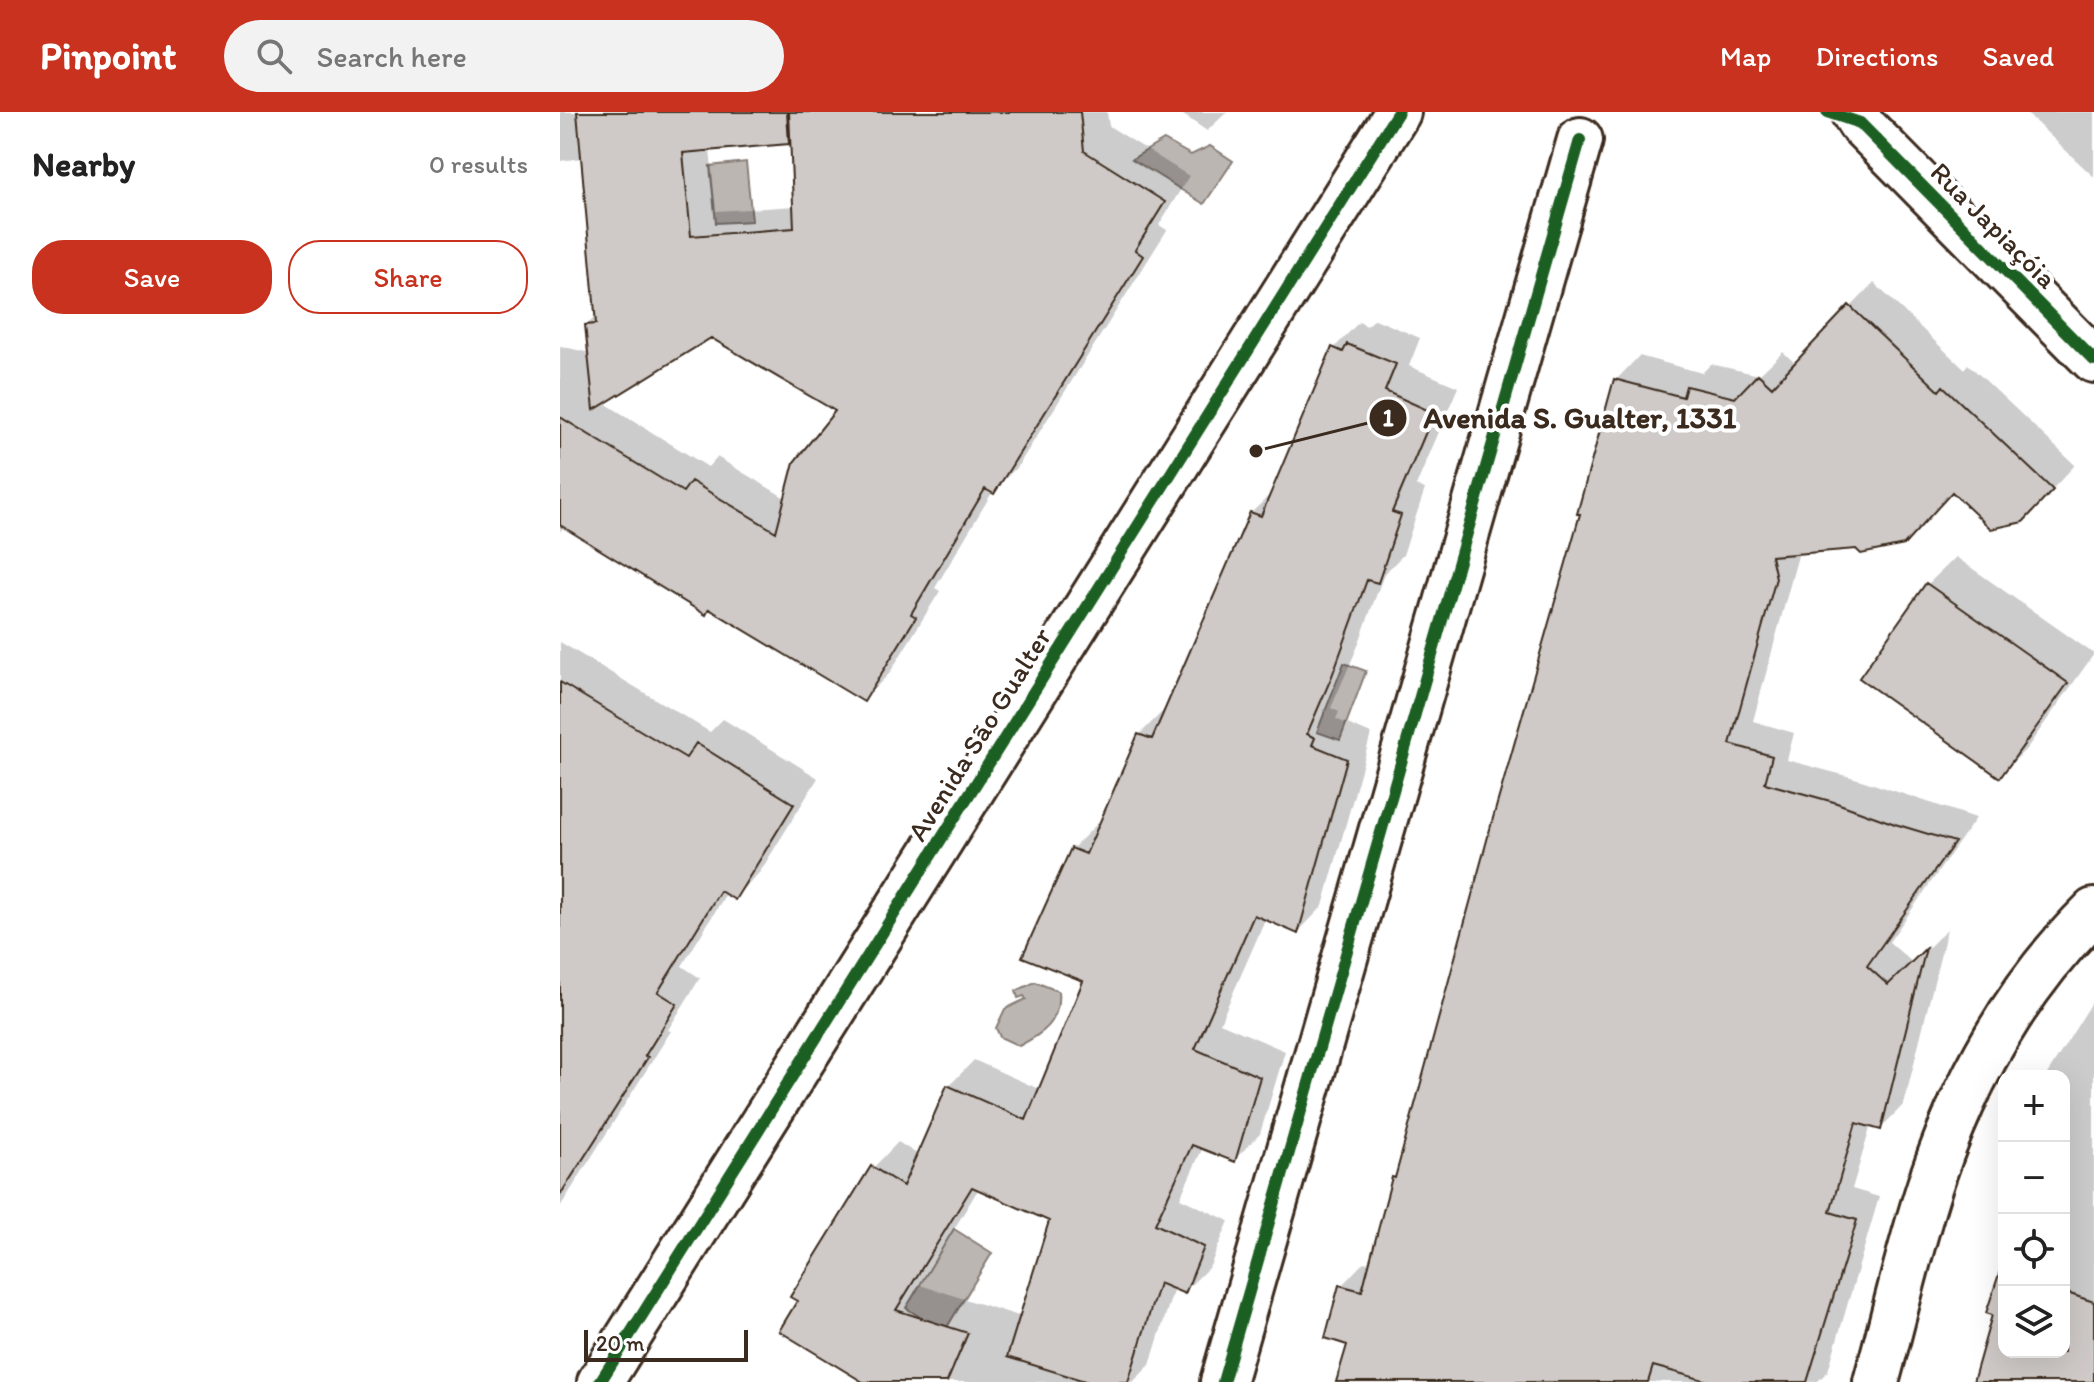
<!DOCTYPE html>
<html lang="en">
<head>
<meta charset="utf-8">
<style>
	body { margin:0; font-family:Itim,sans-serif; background:#f2f2f2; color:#222 }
	.controls { position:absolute; right:24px; bottom:24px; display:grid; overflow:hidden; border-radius:16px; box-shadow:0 8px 32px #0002 }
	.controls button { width:72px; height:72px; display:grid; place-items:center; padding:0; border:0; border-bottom:2px solid #e0e0e0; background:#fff; color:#222; font:40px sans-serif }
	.scale { position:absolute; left:24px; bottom:20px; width:164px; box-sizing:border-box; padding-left:8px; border:4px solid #3b2a1e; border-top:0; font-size:22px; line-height:28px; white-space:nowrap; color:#3b2a1e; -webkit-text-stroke:6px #fff; paint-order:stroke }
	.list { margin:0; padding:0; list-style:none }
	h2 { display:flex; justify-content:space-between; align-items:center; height:104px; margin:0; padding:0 32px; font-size:34px }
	h2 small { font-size:26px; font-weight:400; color:#767676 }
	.actions { display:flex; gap:16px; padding:24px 32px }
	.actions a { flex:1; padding:18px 0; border:2px solid #c8321e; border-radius:32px; text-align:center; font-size:28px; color:#c8321e }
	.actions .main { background:#c8321e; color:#fff }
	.icon { flex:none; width:44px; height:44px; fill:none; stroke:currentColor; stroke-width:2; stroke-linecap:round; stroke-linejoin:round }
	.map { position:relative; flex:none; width:1534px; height:1270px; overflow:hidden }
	header { display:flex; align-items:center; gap:48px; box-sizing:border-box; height:112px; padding:0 40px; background:#c8321e; color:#fff }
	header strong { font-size:38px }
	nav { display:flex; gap:44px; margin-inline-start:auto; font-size:28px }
	.search { width:560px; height:72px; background:#f2f2f2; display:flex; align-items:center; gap:20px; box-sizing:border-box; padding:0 28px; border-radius:44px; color:#767676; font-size:30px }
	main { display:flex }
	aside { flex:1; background:#fff }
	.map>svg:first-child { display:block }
	.water { fill:#bcb6b3; stroke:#887e77; stroke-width:2 }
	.shadow { fill:#0003; fill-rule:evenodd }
	.building { fill:#cfcac7; stroke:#3b2a1e; stroke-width:2 }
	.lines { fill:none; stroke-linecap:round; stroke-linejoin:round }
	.minor-casing { stroke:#3b2a1e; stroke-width:50 }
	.minor { stroke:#fff; stroke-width:44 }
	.cycleway-casing { stroke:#fff; stroke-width:17 }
	.cycleway { stroke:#1b5e20; stroke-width:12 }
	.labels { text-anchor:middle; stroke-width:8; stroke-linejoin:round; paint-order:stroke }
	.street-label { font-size:28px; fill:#3b2a1e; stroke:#fff }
	.leader { fill:none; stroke:#3b2a1e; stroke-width:3 }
	.callout-dot { fill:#3b2a1e; stroke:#fff; stroke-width:3 }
	.mark-label { font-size:24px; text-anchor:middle; font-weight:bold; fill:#fff }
	.callout-label { font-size:30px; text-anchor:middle; font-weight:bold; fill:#3b2a1e; stroke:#fff; stroke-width:8; stroke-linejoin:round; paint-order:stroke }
</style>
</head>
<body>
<header>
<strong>Pinpoint</strong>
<div class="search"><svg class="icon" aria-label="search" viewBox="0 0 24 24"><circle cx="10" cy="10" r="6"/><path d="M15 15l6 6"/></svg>Search here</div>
<nav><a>Map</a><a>Directions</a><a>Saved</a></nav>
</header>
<main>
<aside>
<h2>Nearby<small>0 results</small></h2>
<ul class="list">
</ul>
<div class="actions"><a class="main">Save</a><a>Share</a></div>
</aside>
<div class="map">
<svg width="1534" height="1270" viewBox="0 0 1534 1270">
	<rect width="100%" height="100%" fill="#fff"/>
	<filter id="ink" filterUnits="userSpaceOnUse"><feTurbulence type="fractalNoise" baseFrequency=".0125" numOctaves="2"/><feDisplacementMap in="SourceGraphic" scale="16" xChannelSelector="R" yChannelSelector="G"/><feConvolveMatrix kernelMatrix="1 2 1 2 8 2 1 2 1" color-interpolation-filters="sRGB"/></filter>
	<g filter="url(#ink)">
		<path class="water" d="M604 28 631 43 650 34 673 49 644 92 572 47Z
			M186 50 192 109 156 111 150 54Z
			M784 551 806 559 780 628 757 620Z
			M475 870 498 879C501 911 483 921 459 934L440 925 436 916 445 897 466 887 464 884 458 886 456 879Z
			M394 1117 432 1141 384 1220 346 1196Z"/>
		<path class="shadow" d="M0 0H547L549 14 629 64 599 113 607 118 458 354 433 379 375 476 380 479 329 562 304 587 151 496 146 500 4 413 0 420V234L30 241 27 213 37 203 23 46 0 49ZM232 30 235 94 156 99 150 37ZM151 223 278 298 227 387 157 345 148 355 43 290Z
			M619 0H667L647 19Z
			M1465 0H1534V65Z
			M1314 171 1404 257 1408 252 1515 353 1486 384 1394 379 1343 432 1239 440 1193 609 1234 621 1227 648 1298 667 1416 706 1329 830 1353 851 1387 817 1344 992 1321 1016 1311 1013 1292 1077 1319 1085 1268 1259 1257 1270H779L789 1232 781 1174 804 1150 811 1152 1023 401 1056 268 1079 244 1142 261 1151 252 1199 263 1223 240 1236 252Z
			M815 207 860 226 849 254 898 275 856 374 865 377 843 443 824 462 797 536 771 596 779 600 776 607 811 622 763 794 738 820 706 806 660 911 725 939 700 1022 674 1048 643 1035 620 1086 669 1109 650 1154 624 1180 614 1176 590 1253 573 1270H306L313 1056 338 1030 357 1042 389 974 414 948 481 978 525 868 512 737 538 711 541 713 579 623 605 597 691 401 714 379 774 236 799 210 807 214ZM419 1076 491 1108 462 1205 360 1173Z
			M1396 445 1534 542 1467 636 1440 664 1368 472Z
			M0 530 150 620 163 607 258 666 200 760 175 785 167 780 122 854 140 866 108 918 111 919 0 1095Z
			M1534 887V1270H1434L1435 1202 1429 1200 1444 1155V1240H1504V964H1486Z"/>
		<path class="building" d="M17 0H227L229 32 123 41 131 124 234 116 229 0H520L524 39 605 90 575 138 583 144 434 382 425 377 351 502 356 505 304 590 149 497 146 503 0 413V305L123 380 131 369 216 420 234 350 275 299 151 226 34 298 25 213 36 212Z
			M1289 193 1379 279 1383 274 1493 378 1463 410 1431 417 1392 380 1344 433 1301 442 1296 437 1211 444 1216 466 1170 632 1212 644 1205 671 1274 690 1335 712 1395 730 1307 854 1328 873 1366 836 1321 1018 1296 1011 1270 1100 1297 1108 1247 1270H1151L1093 1254 1088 1270H776L787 1233 765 1226 779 1173 802 1179 832 1065 835 1066 933 706 1020 402H1017L1054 267 1123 285 1126 274 1175 286 1198 262 1212 275Z
			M787 232 836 252 825 279 874 301 832 400 841 403 818 471 807 468 772 564 747 622 755 626 752 633 787 647 738 822 694 803 635 937 700 965 675 1050 632 1033 595 1112 644 1135 625 1182 599 1171 568 1270H528L447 1245 489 1109 412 1075 336 1198 408 1221 387 1270H303L219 1219 237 1189 230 1185 311 1054 343 1074 387 973 466 1008 523 869 462 845 511 736 526 742 578 622 592 627 690 400 701 404 772 235 783 240Z
			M1366 471 1508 571 1440 666 1299 566Z
			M0 570 126 646 136 631 234 692 175 788 160 779 98 880 117 892 85 944 88 945 0 1083Z
			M1440 1159 1444 1160V1240H1504V1180L1534 1190V1270H1413L1432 1203 1426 1201Z"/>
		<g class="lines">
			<defs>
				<path id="minor" d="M1293 0 1300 11 1534 248
					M40 1270 838 0
					M663 1270 1020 28
					M1316 1270C1335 1202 1350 1131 1373 1064 1407 965 1460 872 1534 799"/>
			</defs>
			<use href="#minor" class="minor-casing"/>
			<use href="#minor" class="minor"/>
			<defs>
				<path id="cycleway" d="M1267 0 1300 11 1534 248
					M40 1270 838 0
					M663 1270 1020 28"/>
			</defs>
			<use href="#cycleway" class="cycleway-casing"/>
			<use href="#cycleway" class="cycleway"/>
		</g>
	</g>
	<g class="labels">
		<g class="street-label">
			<text transform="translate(1434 113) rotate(45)" y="10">Rua Japiaçóia</text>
			<text transform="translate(419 622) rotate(-58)" y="10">Avenida São Gualter</text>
		</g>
	</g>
	<path class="leader" d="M696 339L828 306"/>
	<g class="callout-dot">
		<circle cx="696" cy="339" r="8"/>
		<circle cx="828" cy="306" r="20"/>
	</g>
	<g class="mark-label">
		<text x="828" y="314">1</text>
	</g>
	<g class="callout-label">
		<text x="1020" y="316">Avenida S. Gualter, 1331</text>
	</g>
</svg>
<div class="controls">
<button>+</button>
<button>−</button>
<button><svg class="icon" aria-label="locate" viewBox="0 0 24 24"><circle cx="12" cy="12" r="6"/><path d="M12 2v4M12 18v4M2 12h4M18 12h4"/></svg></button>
<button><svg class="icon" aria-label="layers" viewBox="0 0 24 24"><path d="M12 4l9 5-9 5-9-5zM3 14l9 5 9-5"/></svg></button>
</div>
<div class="scale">20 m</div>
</div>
</main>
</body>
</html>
